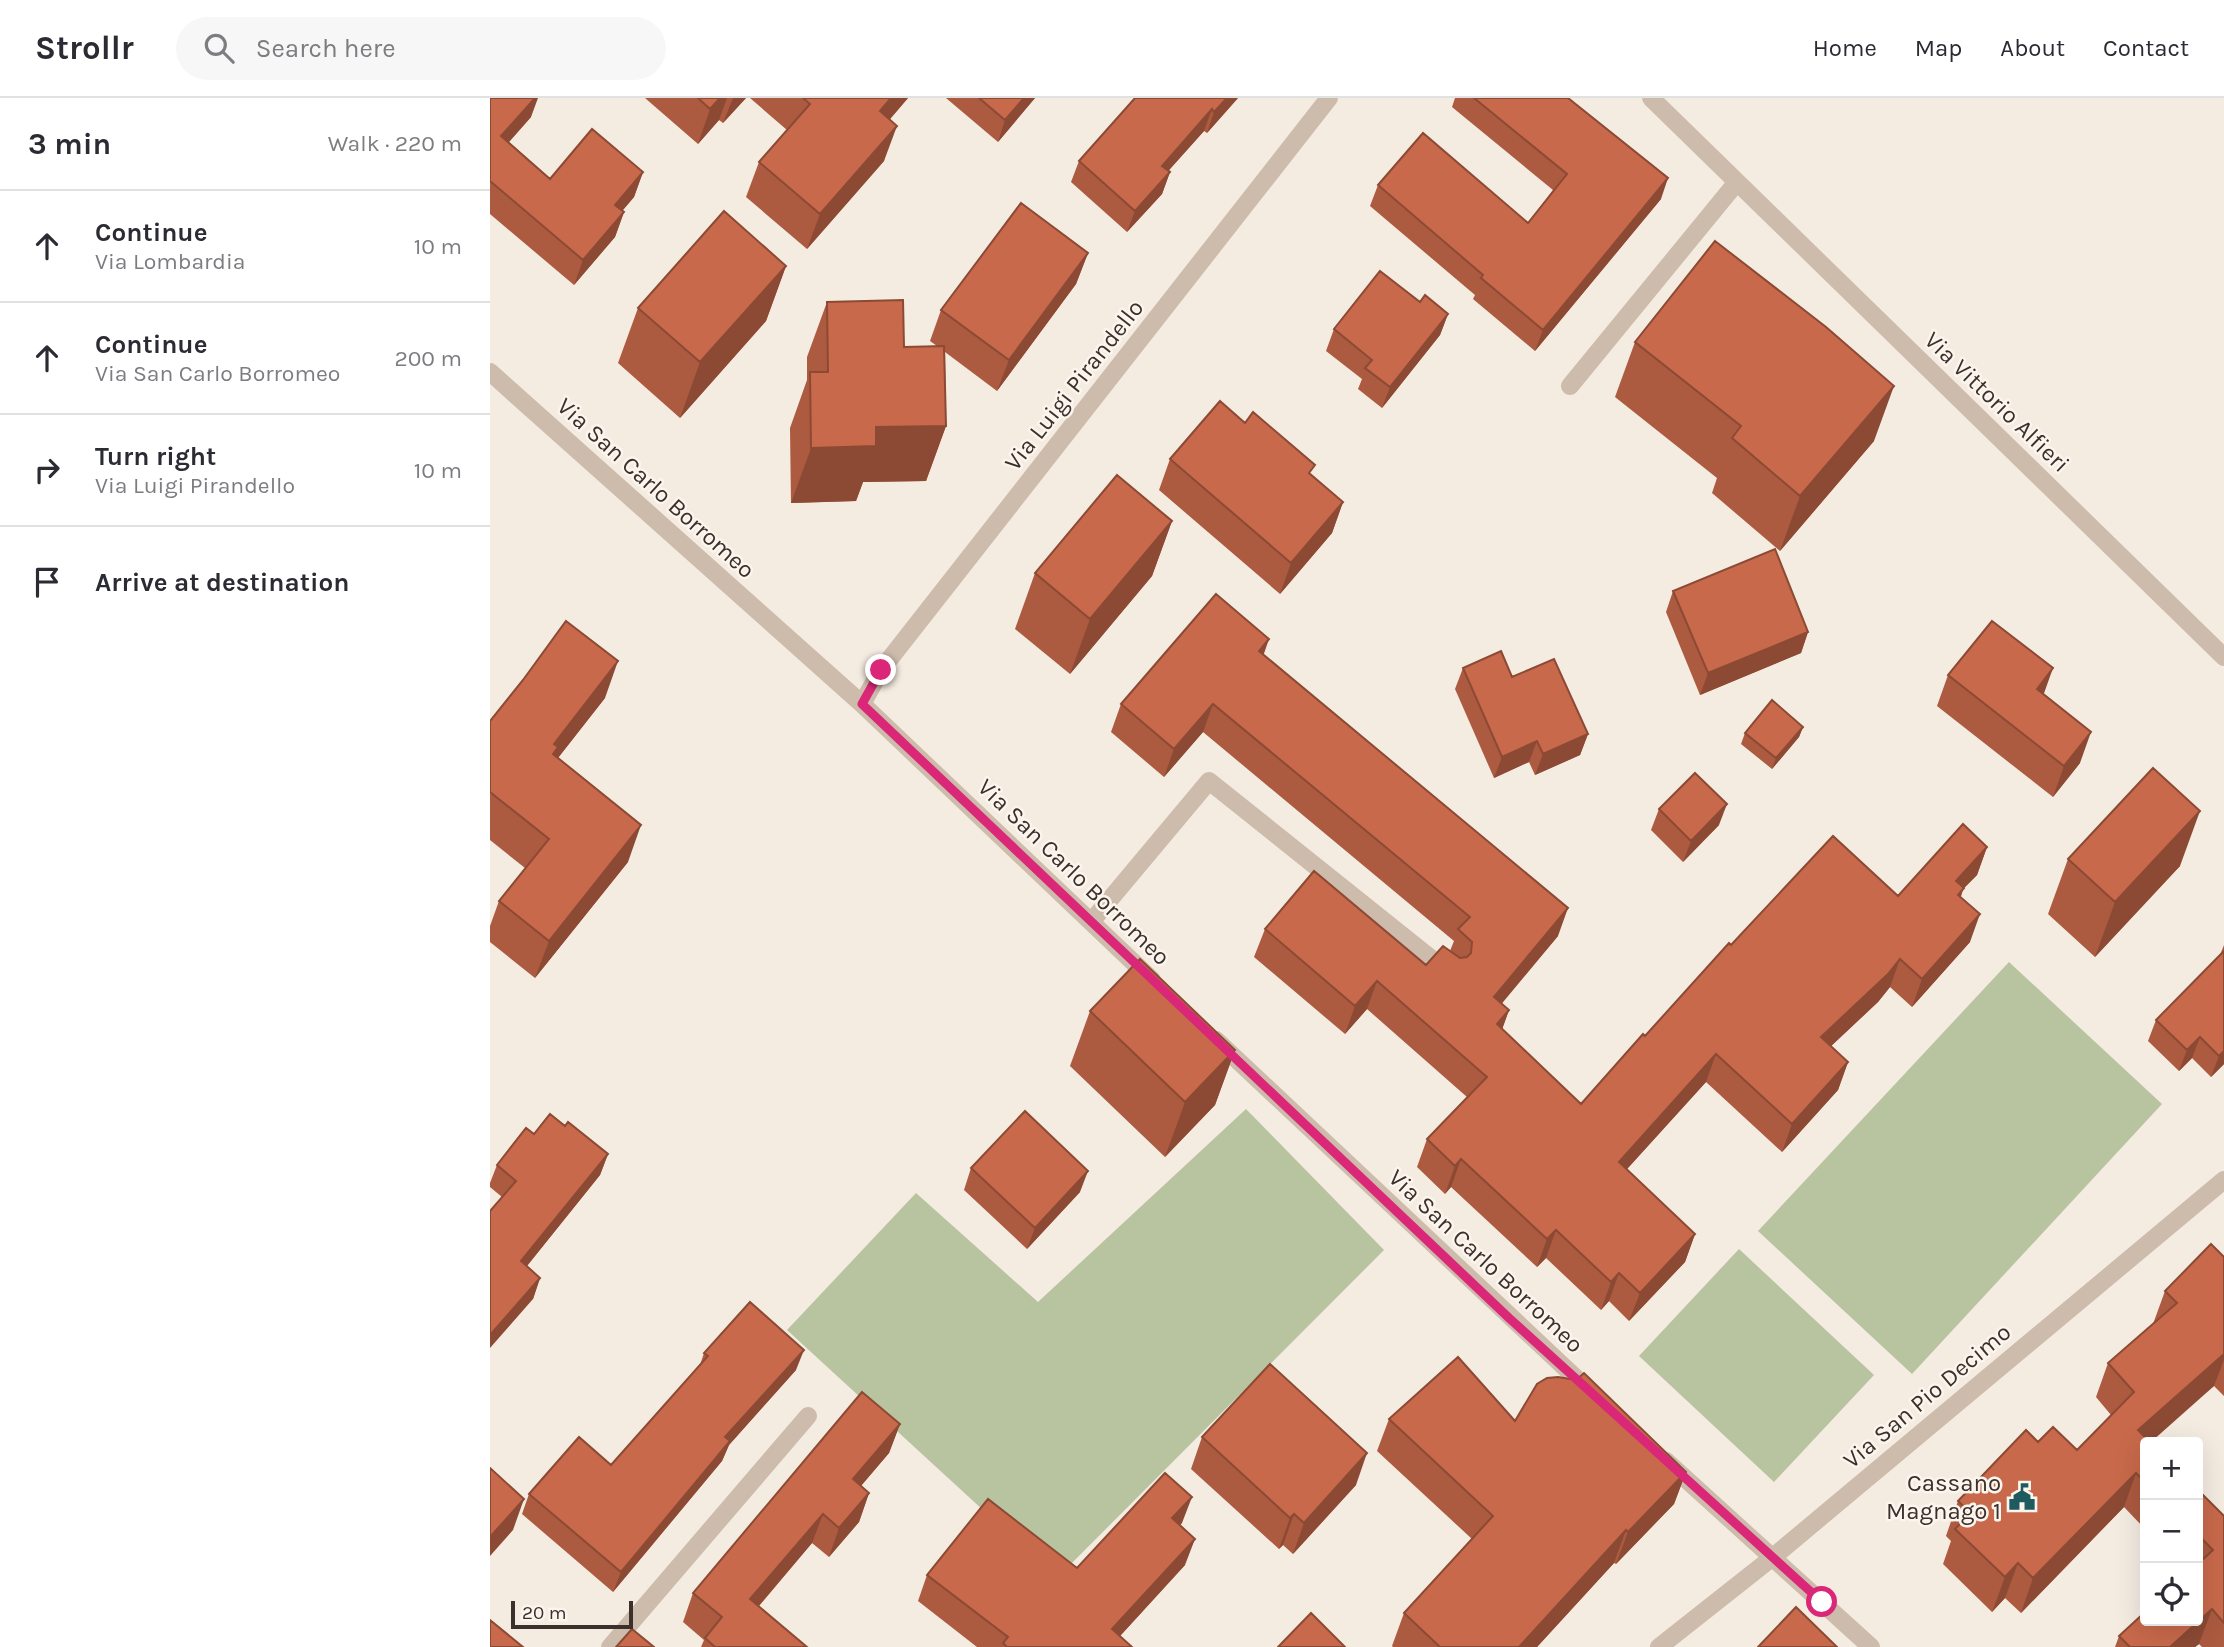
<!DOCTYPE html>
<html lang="en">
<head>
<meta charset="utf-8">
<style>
	body { margin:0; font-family:Karla,sans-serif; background:#f7f7f7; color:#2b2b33 }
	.controls { position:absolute; right:21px; bottom:21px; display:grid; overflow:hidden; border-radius:7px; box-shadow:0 7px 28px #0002 }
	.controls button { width:63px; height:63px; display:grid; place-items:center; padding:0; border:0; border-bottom:2px solid #e1e1e2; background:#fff; color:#2b2b33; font:35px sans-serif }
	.scale { position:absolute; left:21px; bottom:18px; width:122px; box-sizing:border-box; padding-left:7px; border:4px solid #3b302b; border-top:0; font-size:19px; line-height:24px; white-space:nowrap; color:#3b302b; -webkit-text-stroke:5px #fbf5ee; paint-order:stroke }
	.stop { position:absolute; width:21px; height:21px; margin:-16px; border:5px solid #db2777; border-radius:50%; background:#fff }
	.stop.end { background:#db2777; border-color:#fff; box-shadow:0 2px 7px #0008 }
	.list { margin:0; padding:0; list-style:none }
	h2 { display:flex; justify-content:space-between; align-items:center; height:91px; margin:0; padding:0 28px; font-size:30px }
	h2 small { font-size:23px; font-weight:400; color:#7c7c81 }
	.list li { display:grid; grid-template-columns:46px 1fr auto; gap:21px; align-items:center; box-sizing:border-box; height:112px; padding:0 28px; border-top:2px solid #e1e1e2 }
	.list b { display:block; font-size:26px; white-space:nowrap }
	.list p { margin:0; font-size:23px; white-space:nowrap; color:#7c7c81 }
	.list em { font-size:23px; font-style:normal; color:#7c7c81 }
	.icon { flex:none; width:38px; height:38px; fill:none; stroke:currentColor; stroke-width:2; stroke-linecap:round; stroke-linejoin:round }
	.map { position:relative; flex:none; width:1734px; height:1549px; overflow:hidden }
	header { display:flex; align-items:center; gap:42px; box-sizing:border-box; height:98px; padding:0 35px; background:#fff; border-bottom:2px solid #e1e1e2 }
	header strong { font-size:33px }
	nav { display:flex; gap:38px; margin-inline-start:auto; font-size:24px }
	.search { width:490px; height:63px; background:#f7f7f7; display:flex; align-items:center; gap:18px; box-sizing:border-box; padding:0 24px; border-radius:38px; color:#7c7c81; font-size:26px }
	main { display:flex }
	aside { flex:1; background:#fff }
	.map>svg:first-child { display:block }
	.green { fill:#b8c4a0 }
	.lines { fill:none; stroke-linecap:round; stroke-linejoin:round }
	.minor { stroke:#cdbbac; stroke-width:18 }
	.wall { fill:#ac5a40 }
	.shaded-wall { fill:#8c4a34 }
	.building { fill:#c8694b; stroke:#8c4a34; stroke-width:2 }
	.route { stroke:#db2777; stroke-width:9 }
	.labels { text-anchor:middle; stroke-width:5; stroke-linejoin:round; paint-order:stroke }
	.street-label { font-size:24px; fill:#3b302b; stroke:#fbf5ee }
	.poi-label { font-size:24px; fill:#3b302b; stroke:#fbf5ee; text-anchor:end }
</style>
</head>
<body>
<header>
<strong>Strollr</strong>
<div class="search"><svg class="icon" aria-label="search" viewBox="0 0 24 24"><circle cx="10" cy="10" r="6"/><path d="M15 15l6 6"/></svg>Search here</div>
<nav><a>Home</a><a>Map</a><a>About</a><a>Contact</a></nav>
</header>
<main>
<aside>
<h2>3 min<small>Walk · 220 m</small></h2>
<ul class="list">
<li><svg class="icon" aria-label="ahead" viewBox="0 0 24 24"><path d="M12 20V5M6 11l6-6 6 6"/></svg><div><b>Continue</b><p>Via Lombardia</p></div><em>10 m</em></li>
<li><svg class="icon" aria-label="ahead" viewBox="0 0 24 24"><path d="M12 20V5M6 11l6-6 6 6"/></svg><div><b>Continue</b><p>Via San Carlo Borromeo</p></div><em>200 m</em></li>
<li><svg class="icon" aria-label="right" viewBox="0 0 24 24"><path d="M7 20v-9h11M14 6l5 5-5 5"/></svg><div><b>Turn right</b><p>Via Luigi Pirandello</p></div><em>10 m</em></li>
<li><svg class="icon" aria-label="arrive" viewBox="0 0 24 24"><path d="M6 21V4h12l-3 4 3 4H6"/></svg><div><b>Arrive at destination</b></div></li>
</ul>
</aside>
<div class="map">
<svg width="1734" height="1549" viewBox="0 0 1734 1549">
	<rect width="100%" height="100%" fill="#f4ebe1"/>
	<path class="green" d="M1519 864 1672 1006 1422 1276 1268 1133Z
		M756 1011 894 1152 567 1480 297 1232 426 1095 548 1204Z
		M1249 1151 1384 1277 1284 1384 1149 1258Z"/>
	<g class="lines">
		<path class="minor" d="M1161 0 1734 559
			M0 274 372 606 662 882
			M1080 288 1247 84
			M372 606 391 572 839 0
			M601 824 719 683 958 874
			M726 942 1104 1297
			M1176 1363 1381 1549
			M120 1549 318 1318
			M1169 1549 1283 1459 1734 1082"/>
	</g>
	<path class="wall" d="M0 0 41 19 19 44 60 81 153 74 144 99 132 113 134 114 125 139 84 187 0 116Z
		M155 0H256L233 25 229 22 208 46Z
		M260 0H418L400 21 394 63 317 151 256 99 269 64 297 32Z
		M456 0H545L508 44Z
		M748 0 717 35 714 33 678 73 680 74 672 96 637 134 581 84 589 63Z
		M965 0H1078L1171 101 1045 253 983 201 985 197 880 108 888 87 1038 125 1063 92 962 9Z
		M598 155 586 186 507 293 455 254 456 328 436 383 373 384 366 403 301 405 300 330 317 282V259L337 204 414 249 447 248 440 243 451 212Z
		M296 168 276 223 190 320 128 265 148 210Z
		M930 204 958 216 950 237 892 310 868 291 872 281 836 253 844 231Z
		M1145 244 1384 343 1290 453 1222 395 1227 380 1125 299Z
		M755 325 853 404 842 435 790 496 669 392 680 361Z
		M682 423 662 478 580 576 525 531 545 475Z
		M1183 493 1318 534 1311 555 1210 597 1176 514Z
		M773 557 1068 838 1011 905 1019 912 1012 931 1091 1006 1241 847 1408 798 1497 749 1487 777 1473 791 1471 799 1480 844 1422 909 1400 889 1388 904 1341 948 1358 964 1348 992 1292 1054 1216 984 1137 1071 1205 1136 1195 1164 1139 1223 1119 1203 1111 1212 1056 1160 1047 1169 961 1089 955 1096 927 1069 937 1041 977 999 877 911 855 936 764 859 775 831 936 867 960 853 964 843 713 634 674 679 621 634 631 606Z
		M973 570 1022 579 1098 636 1090 657 1045 677 1039 664 1004 680 965 591Z
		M1458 577 1554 596 1590 665 1563 699 1447 608Z
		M115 600 68 660 138 764 45 880 0 844V828L9 803 35 770 0 742V623Z
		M1313 629 1309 639 1282 671 1251 646 1255 635Z
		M1169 711 1229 727 1193 764 1161 732Z
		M1578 761 1690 768 1605 859 1558 816Z
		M1734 847V966L1721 979 1702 960 1689 973 1658 943 1666 922 1730 857Z
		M600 913 745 952 725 1007 675 1059 580 968Z
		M75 1028 118 1056 110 1077 37 1168 50 1180 43 1201 12 1099 0 1089V1085L7 1067 44 1036Z
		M481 1070 590 1094 537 1151 474 1092Z
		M1734 1159V1298L1724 1288 1655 1344V1431L1634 1409 1531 1515 1515 1500 1502 1514 1453 1466 1461 1443 1456 1438 1468 1403 1548 1344 1587 1352 1621 1317 1606 1299 1618 1265 1663 1226 1675 1193Z
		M214 1255 306 1272 239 1347 232 1363 123 1494 32 1416 39 1396 121 1367 210 1267Z
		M899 1321 1025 1323 1196 1374 1184 1406 1126 1466 1124 1465 1047 1549H903L902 1548 914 1515 982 1441 887 1353Z
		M410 1326 399 1355 371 1388 379 1395 369 1424 339 1459 322 1445 269 1508 317 1549H211L214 1542 193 1524 203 1495Z
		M712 1339 866 1387 803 1456 793 1447 789 1451 701 1371Z
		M1708 1392 1734 1418V1549H1712L1709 1546 1705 1549H1625L1629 1538 1708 1523Z
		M692 1425 690 1427 695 1467 630 1538 642 1549H487L428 1503 437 1477 587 1470Z"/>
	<path class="shaded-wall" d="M40 0H48L41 19 2 63 11 38Z
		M230 0H237L229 22 208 46 220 11Z
		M243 0H256L233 25Z
		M401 0H418L377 48 390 13Z
		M534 0H545L508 44 515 22Z
		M737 0H748L717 35 724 14Z
		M722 11 714 33 664 89 672 68Z
		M407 28 394 63 317 151 330 116Z
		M153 74 144 99 116 132 125 107Z
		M680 74 672 96 637 134 645 113Z
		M1178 80 1171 101 1045 253 1053 232Z
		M134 114 125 139 84 187 93 162Z
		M598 155 586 186 507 293 519 262Z
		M296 168 276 223 190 320 210 264Z
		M958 216 950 237 892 310 900 289Z
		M1404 288 1384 343 1290 453 1310 398Z
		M456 328 436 383 373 384 366 403 301 405 321 350 386 329Z
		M853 404 842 435 790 496 801 465Z
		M682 423 662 478 580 576 600 521Z
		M1318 534 1311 555 1210 597 1218 575Z
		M779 541 769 570V553Z
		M128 563 115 600 60 670 64 646Z
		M1563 570 1552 601 1547 591Z
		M723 606 713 634 674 679 684 651Z
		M1313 629 1309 639 1282 671 1286 660Z
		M1601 634 1590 665 1563 699 1574 668Z
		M1098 636 1090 657 1045 677 1053 656Z
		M1047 643 1039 664 1004 680 1012 659Z
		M1237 706 1229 727 1193 764 1201 743Z
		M1710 713 1690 768 1605 859 1625 804Z
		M151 727 138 764 45 880 59 843Z
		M1497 749 1487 777 1473 791 1464 818 1466 783Z
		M1078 810 1068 838 994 927 1004 899Z
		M1490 816 1480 844 1422 909 1432 881Z
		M1410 861 1400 889 1388 904 1321 967 1331 939Z
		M887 883 877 911 855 936 865 908Z
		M1019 912 1009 940 1007 926Z
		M1710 939 1702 960 1689 973 1697 952Z
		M745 952 725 1007 675 1059 695 1004Z
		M1734 953V966L1721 979 1729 958Z
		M1226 956 1216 984 1118 1092 1129 1064Z
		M1358 964 1348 992 1292 1054 1302 1026Z
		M118 1056 110 1077 24 1184 31 1163Z
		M971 1061 961 1089 955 1096 965 1068Z
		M598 1073 590 1094 537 1151 545 1130Z
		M1066 1132 1056 1160 1047 1169 1057 1141Z
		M1205 1136 1195 1164 1139 1223 1150 1195Z
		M1129 1175 1119 1203 1111 1212 1121 1184Z
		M50 1180 43 1201 0 1250V1237Z
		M314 1252 306 1272 239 1347 232 1363 123 1494 131 1474 235 1339Z
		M1734 1256V1262L1724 1288 1661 1344 1648 1332Z
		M410 1326 399 1355 352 1410 363 1381Z
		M877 1355 866 1387 803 1456 814 1425Z
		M1196 1374 1184 1406 1126 1466 1138 1434Z
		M1646 1375 1634 1409 1531 1515 1543 1480Z
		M379 1395 369 1424 339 1459 349 1430Z
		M702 1399 692 1425 673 1446 682 1420Z
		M34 1401 23 1432 0 1458V1439Z
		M333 1416 322 1445 250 1530 260 1501Z
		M804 1416 793 1447 789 1451 800 1420Z
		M1136 1432 1124 1465 1047 1549H1029Z
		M705 1441 695 1467 620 1549 622 1531Z
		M1528 1465 1515 1500 1502 1514 1515 1479Z
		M1722 1511 1709 1546 1705 1549H1680Z"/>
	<path class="building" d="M0 0H45L11 38 60 81 102 31 153 74 125 107 134 114 93 162 0 83Z
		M208 0H230L220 11Z
		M313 0H401L390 13 407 28 330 116 269 64 320 6Z
		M489 0H534L515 22Z
		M645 0H737L724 14 722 11 672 68 680 74 645 113 589 63Z
		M984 0H1078L1178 80 1053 232 991 180 993 177 888 87 933 35 1038 125 1077 76Z
		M531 105 598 155 519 262 451 212Z
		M234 113 296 168 210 264 148 210Z
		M1225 143 1336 229 1404 288 1310 398 1242 340 1251 328 1145 244Z
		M890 173 930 204 935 197 958 216 900 289 875 270 882 262 844 231Z
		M413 202 414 249 454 248 456 328 386 329V348L321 350 320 274H338L337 204Z
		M730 303 755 325 763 314 825 367 819 375 853 404 801 465 680 361Z
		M627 377 682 423 600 521 545 475Z
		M1285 451 1318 534 1218 575 1183 493Z
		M726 496 779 541 769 553 1078 810 1004 899 1019 912 1007 926 1091 1006 1153 936 1155 938 1239 845 1241 847 1343 738 1408 798 1473 726 1497 749 1466 783 1474 790 1468 797 1490 816 1432 881 1410 861 1398 876 1331 939 1358 964 1302 1026 1226 956 1129 1064 1205 1136 1150 1195 1129 1175 1121 1184 1066 1132 1057 1141 971 1061 965 1068 937 1041 997 979 887 883 865 908 775 831 824 773 936 867 953 848 970 860 977 859 981 855 982 844 968 831 980 819 723 606 684 651 631 606Z
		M76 523 128 563 64 646 68 649 63 656 151 727 59 843 9 803 59 741 0 694V623L33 582Z
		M1502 523 1563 570 1547 591 1601 634 1574 668 1458 577Z
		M1011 553 1022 579 1064 561 1098 636 1053 656 1047 643 1012 659 973 570Z
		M1282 602 1313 629 1286 660 1255 635Z
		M1663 670 1710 713 1625 804 1578 761Z
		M1205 675 1237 706 1201 743 1169 711Z
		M1734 853V953L1729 958 1710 939 1697 952 1666 922Z
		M650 861 745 952 695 1004 600 913Z
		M535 1013 598 1073 545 1130 481 1070Z
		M60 1016 75 1028 78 1024 118 1056 31 1163 50 1180 0 1237V1113L26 1083 7 1067 36 1030 44 1036Z
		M1721 1146 1734 1159V1256L1648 1332 1660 1344H1655V1384L1646 1375 1543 1480 1528 1465 1515 1479 1465 1431 1481 1415 1468 1403 1536 1332 1548 1344 1563 1329 1587 1352 1644 1294 1618 1265 1687 1205 1675 1193Z
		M260 1204 314 1252 235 1339 240 1343 131 1474 39 1396 89 1339 121 1367 218 1258 214 1255Z
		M968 1259 1025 1323 1047 1286 1057 1280 1068 1279 1086 1282 1094 1275 1196 1374 1138 1434 1136 1432 1029 1549H950L914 1515 1003 1418 899 1321Z
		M780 1266 877 1355 814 1425 804 1416 800 1420 712 1339Z
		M372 1294 410 1326 363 1381 379 1395 349 1430 333 1416 260 1501 317 1549H225L215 1540 232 1519 203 1495Z
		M0 1370 34 1401 0 1439Z
		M675 1375 702 1399 682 1420 705 1441 622 1531 642 1549H517L513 1545 518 1539 437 1477 498 1401 587 1470Z
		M1708 1392 1734 1418V1525L1722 1511 1680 1549H1640L1629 1538 1655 1514V1523H1708V1466L1723 1452 1708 1437Z
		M1306 1509 1347 1549H1268Z
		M821 1515 855 1549H788Z
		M0 1522 33 1549H0Z
		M142 1531 164 1549H126Z"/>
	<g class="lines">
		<path class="route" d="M391 572 372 606 1019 1220 1332 1504"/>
	</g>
	<defs>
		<symbol id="civic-bare" viewBox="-9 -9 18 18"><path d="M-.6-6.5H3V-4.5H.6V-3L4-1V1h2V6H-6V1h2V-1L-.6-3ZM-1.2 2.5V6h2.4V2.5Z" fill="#1f5a5e" stroke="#fbf5ee" stroke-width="2.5" paint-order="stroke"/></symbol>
	</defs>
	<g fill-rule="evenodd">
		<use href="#civic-bare" x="1513" y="1380" width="38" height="38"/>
	</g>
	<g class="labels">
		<g class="street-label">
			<text transform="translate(584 287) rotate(-52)" y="8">Via Luigi Pirandello</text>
			<text transform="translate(1507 304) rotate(44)" y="8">Via Vittorio Alfieri</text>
			<text transform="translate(166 390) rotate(42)" y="8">Via San Carlo Borromeo</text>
			<text transform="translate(584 774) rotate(44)" y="8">Via San Carlo Borromeo</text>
			<text transform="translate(996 1163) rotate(43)" y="8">Via San Carlo Borromeo</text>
			<text transform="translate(1437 1298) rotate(-40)" y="8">Via San Pio Decimo</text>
		</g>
		<g class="poi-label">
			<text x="1511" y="1393">Cassano<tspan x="1511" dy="28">Magnago 1</tspan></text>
		</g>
	</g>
</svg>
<div class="controls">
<button>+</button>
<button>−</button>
<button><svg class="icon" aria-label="locate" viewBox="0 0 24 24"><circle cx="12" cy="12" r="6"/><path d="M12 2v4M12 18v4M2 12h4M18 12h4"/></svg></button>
</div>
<div class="scale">20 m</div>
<div class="stop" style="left:1332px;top:1504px"></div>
<div class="stop end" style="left:391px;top:572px"></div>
</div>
</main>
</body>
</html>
